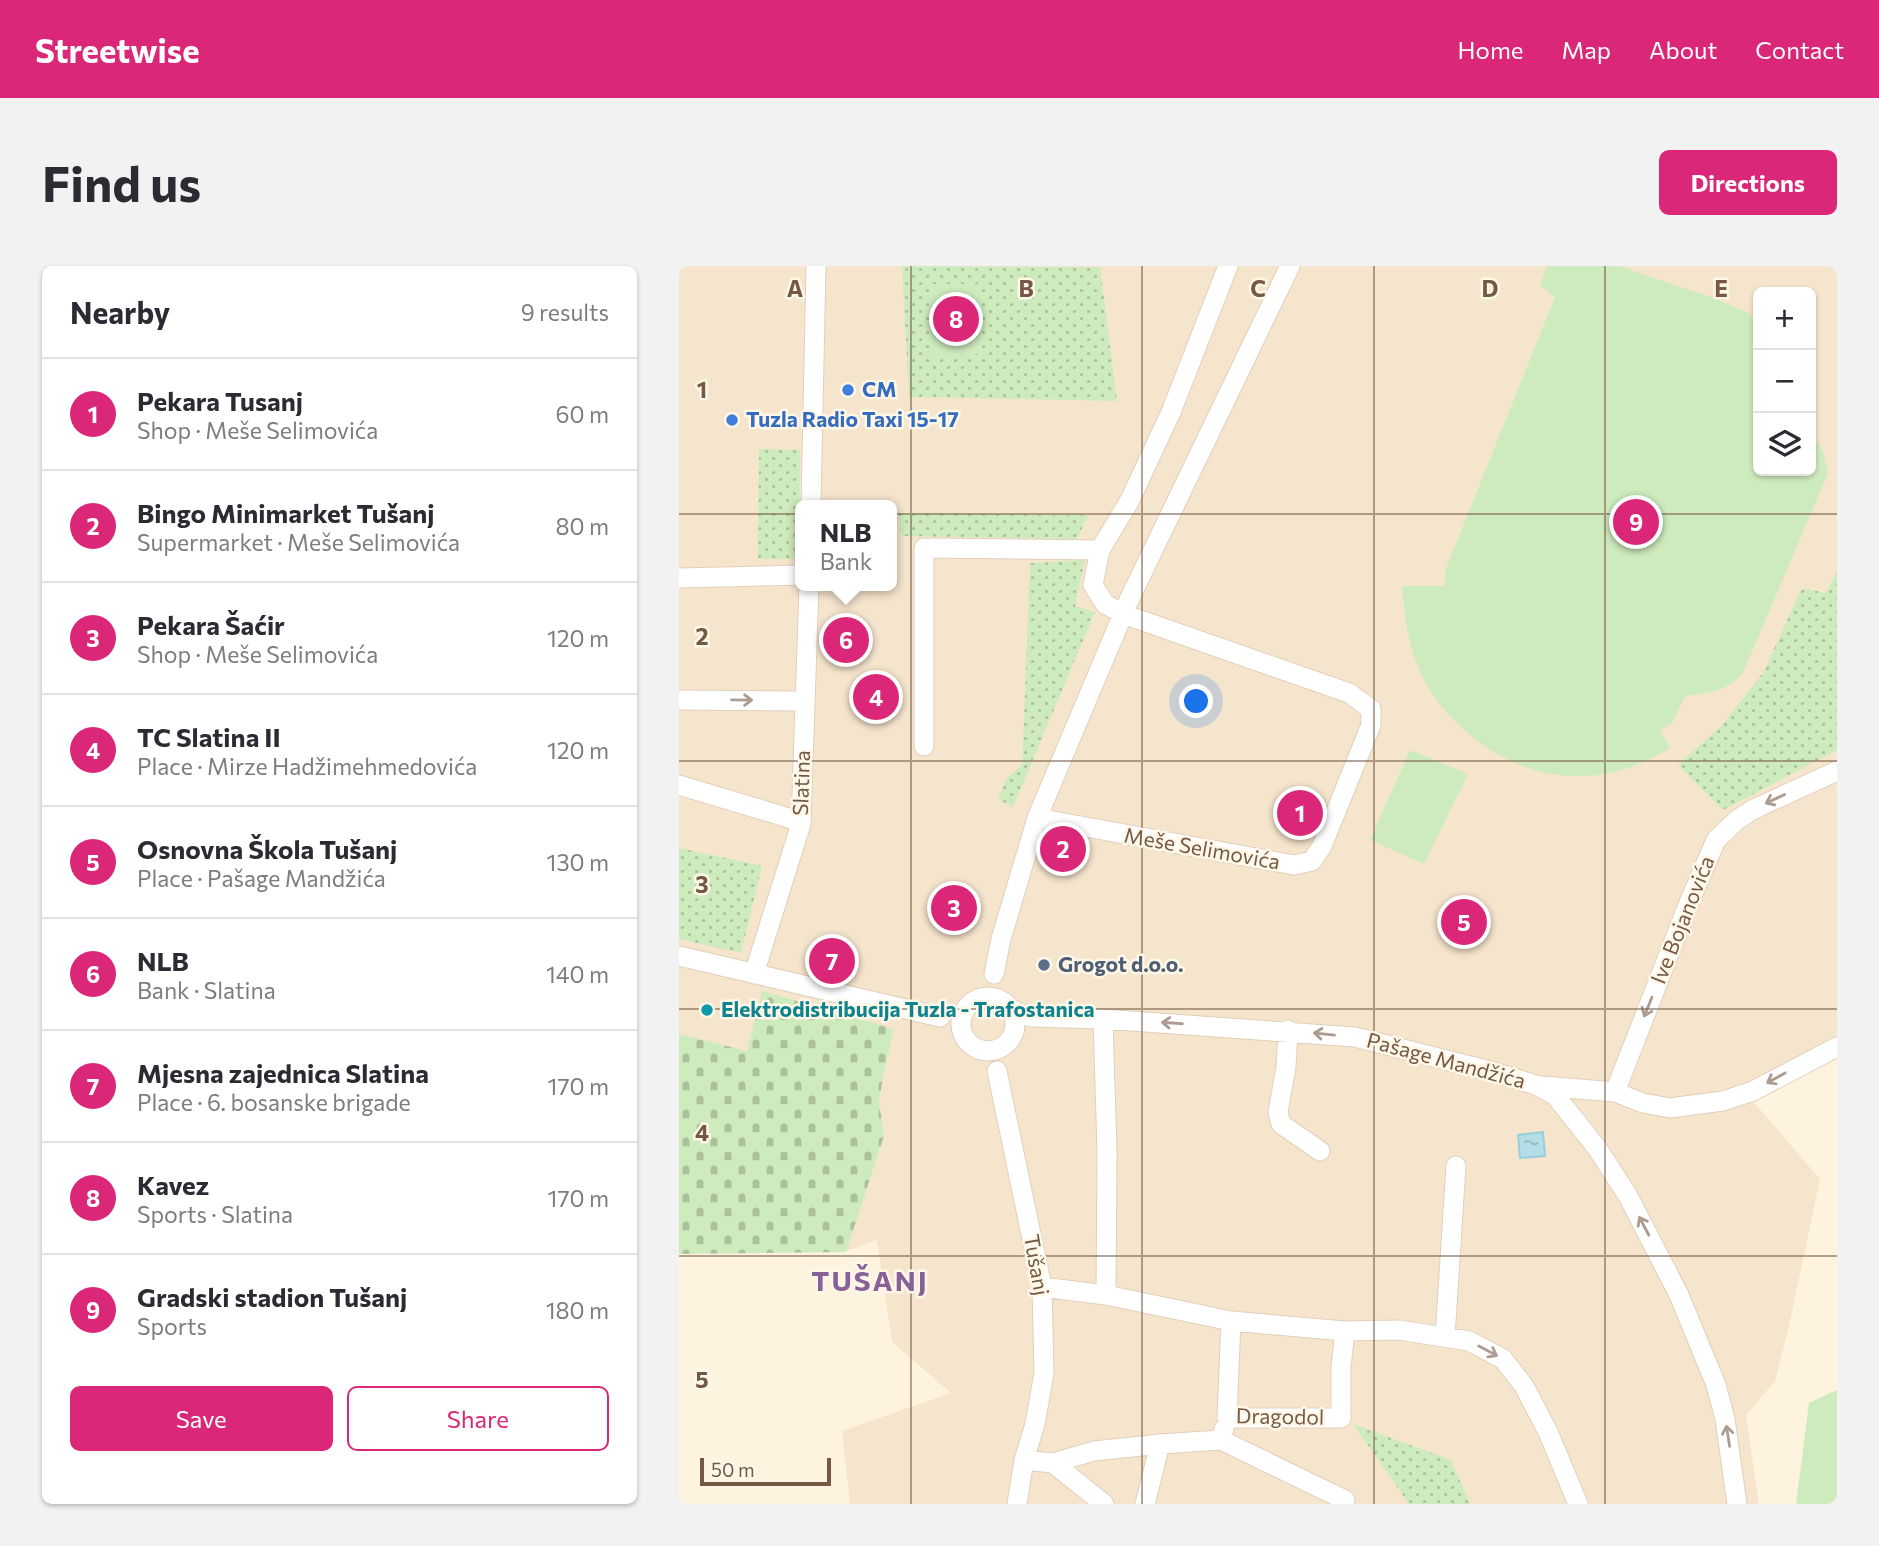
<!DOCTYPE html>
<html lang="en">
<head>
<meta charset="utf-8">
<style>
	body { margin:0; font-family:Commissioner,sans-serif; background:#f2f2f3; color:#2b2b33 }
	.controls { position:absolute; right:21px; top:21px; display:grid; overflow:hidden; border-radius:10px; box-shadow:0 2px 5px #0004 }
	.controls button { width:63px; height:63px; display:grid; place-items:center; padding:0; border:0; border-bottom:2px solid #e1e1e2; background:#fff; color:#2b2b33; font:35px sans-serif }
	.scale { position:absolute; left:21px; bottom:18px; width:131px; box-sizing:border-box; padding-left:7px; border:4px solid #755946; border-top:0; font-size:19px; line-height:24px; white-space:nowrap; color:#755946; -webkit-text-stroke:5px #fff7e7; paint-order:stroke }
	.you { position:absolute; left:518px; top:436px; width:24px; height:24px; margin:-18px; border:5px solid #fff; border-radius:50%; background:#1a73e8; box-shadow:0 0 0 10px #1a73e833 }
	.badge { display:grid; place-items:center; width:46px; height:46px; border-radius:50%; background:#db2777; color:#fff; font-size:23px; font-weight:700 }
	.pin { position:absolute; translate:-50% -50%; border:4px solid #fff; box-shadow:0 2px 7px #0006 }
	.popup { position:absolute; left:116px; top:234px; width:102px; height:91px; box-sizing:border-box; display:grid; place-content:center; border-radius:10px; background:#fff; filter:drop-shadow(0 2px 5px #0005); font-size:23px; white-space:nowrap; color:#7c7c81 }
	.popup b { font-size:26px; color:#2b2b33 }
	.popup::after { content:''; position:absolute; left:50%; top:100%; margin-left:-14px; border:14px solid transparent; border-top-color:#fff }
	.list { margin:0; padding:0; list-style:none }
	h2 { display:flex; justify-content:space-between; align-items:center; height:91px; margin:0; padding:0 28px; font-size:30px }
	h2 small { font-size:23px; font-weight:400; color:#7c7c81 }
	.list li { display:grid; grid-template-columns:46px 1fr auto; gap:21px; align-items:center; box-sizing:border-box; height:112px; padding:0 28px; border-top:2px solid #e1e1e2 }
	.list b { display:block; font-size:26px; white-space:nowrap }
	.list p { margin:0; font-size:23px; white-space:nowrap; color:#7c7c81 }
	.list em { font-size:23px; font-style:normal; color:#7c7c81 }
	.actions { display:flex; gap:14px; padding:21px 28px }
	.actions a { flex:1; padding:16px 0; border:2px solid #db2777; border-radius:10px; text-align:center; font-size:24px; color:#db2777 }
	.actions .main { background:#db2777; color:#fff }
	.icon { flex:none; width:38px; height:38px; fill:none; stroke:currentColor; stroke-width:2; stroke-linecap:round; stroke-linejoin:round }
	.map { position:relative; flex:none; width:1158px; height:1238px; overflow:hidden; border-radius:10px }
	header { display:flex; align-items:center; gap:42px; box-sizing:border-box; height:98px; padding:0 35px; background:#db2777; color:#fff }
	header strong { font-size:33px }
	nav { display:flex; gap:38px; margin-inline-start:auto; font-size:24px }
	.intro { display:flex; align-items:center; justify-content:space-between; box-sizing:border-box; height:168px; padding:0 42px }
	h1 { margin:0; font-size:49px }
	.button { padding:18px 32px; border-radius:10px; background:#db2777; color:#fff; font-size:24px; font-weight:700 }
	main { display:flex; gap:42px; padding:0 42px }
	aside { flex:1; background:#fff; border-radius:10px; box-shadow:0 2px 5px #0004 }
	.map>svg:first-child { display:block }
	.residential { fill:#f6e5cd; fill-rule:evenodd }
	.grass { fill:url(#grass-dots) }
	.cemetery { fill:url(#cemetery-stones) }
	.green { fill:#ceebbd }
	.water { fill:url(#water-ripples); stroke:#99cdda; stroke-width:2 }
	.lines { fill:none; stroke-linecap:round; stroke-linejoin:round }
	.minor-casing { stroke:#e2cfbb; stroke-width:21 }
	.minor { stroke:#fff; stroke-width:19 }
	.oneway { stroke:#ac9b90 }
	.grid { fill:none; stroke:#755946; stroke-width:2; stroke-opacity:0.55 }
	.shop-dot { fill:#3f7fe0; stroke:#fff7e7; stroke-width:2.5 }
	.service-dot { fill:#5c6f8a; stroke:#fff7e7; stroke-width:2.5 }
	.culture-dot { fill:#0f9aa8; stroke:#fff7e7; stroke-width:2.5 }
	.labels { text-anchor:middle; stroke-width:5; stroke-linejoin:round; paint-order:stroke }
	.shop-label { font-size:21px; font-weight:bold; fill:#366cbe; stroke:#fff7e7; text-anchor:start }
	.street-label { font-size:21px; fill:#755946; stroke:#fff7e7 }
	.service-label { font-size:21px; font-weight:bold; fill:#4e5e75; stroke:#fff7e7; text-anchor:start }
	.culture-label { font-size:21px; font-weight:bold; fill:#0d838f; stroke:#fff7e7; text-anchor:start }
	.district-label { font-size:28px; font-weight:bold; letter-spacing:2px; fill:#896199; stroke:#fff7e7 }
	.grid-label { font-size:23px; text-anchor:middle; font-weight:bold; fill:#755946; stroke:#fff7e7; stroke-width:5; stroke-linejoin:round; paint-order:stroke }
</style>
</head>
<body>
<header>
<strong>Streetwise</strong>
<nav><a>Home</a><a>Map</a><a>About</a><a>Contact</a></nav>
</header>
<div class="intro"><h1>Find us</h1><a class="button">Directions</a></div>
<main>
<aside>
<h2>Nearby<small>9 results</small></h2>
<ul class="list">
<li><span class="badge">1</span><div><b>Pekara Tusanj</b><p>Shop · Meše Selimovića</p></div><em>60 m</em></li>
<li><span class="badge">2</span><div><b>Bingo Minimarket Tušanj</b><p>Supermarket · Meše Selimovića</p></div><em>80 m</em></li>
<li><span class="badge">3</span><div><b>Pekara Šaćir</b><p>Shop · Meše Selimovića</p></div><em>120 m</em></li>
<li><span class="badge">4</span><div><b>TC Slatina II</b><p>Place · Mirze Hadžimehmedovića</p></div><em>120 m</em></li>
<li><span class="badge">5</span><div><b>Osnovna Škola Tušanj</b><p>Place · Pašage Mandžića</p></div><em>130 m</em></li>
<li><span class="badge">6</span><div><b>NLB</b><p>Bank · Slatina</p></div><em>140 m</em></li>
<li><span class="badge">7</span><div><b>Mjesna zajednica Slatina</b><p>Place · 6. bosanske brigade</p></div><em>170 m</em></li>
<li><span class="badge">8</span><div><b>Kavez</b><p>Sports · Slatina</p></div><em>170 m</em></li>
<li><span class="badge">9</span><div><b>Gradski stadion Tušanj</b><p>Sports</p></div><em>180 m</em></li>
</ul>
<div class="actions"><a class="main">Save</a><a>Share</a></div>
</aside>
<div class="map">
<svg width="1158" height="1238" viewBox="0 0 1158 1238">
	<defs>
		<pattern id="grass-dots" width="8" height="8" patternUnits="userSpaceOnUse" patternTransform="scale(1.75)"><rect width="8" height="8" fill="#ceebbd"/><path d="M2 2h.1M6 6h.1" fill="none" stroke="#acc19b" stroke-width="1.8" stroke-linecap="round"/></pattern>
		<pattern id="cemetery-stones" width="16" height="16" patternUnits="userSpaceOnUse" patternTransform="scale(1.75)"><rect width="16" height="16" fill="#ceebbd"/><path d="M2 7V4a2 2 0 0 1 4 0v3zM10 15v-3a2 2 0 0 1 4 0v3z" fill="#acc19b"/></pattern>
		<pattern id="water-ripples" width="26" height="14" patternUnits="userSpaceOnUse" patternTransform="scale(1.75)"><rect width="26" height="14" fill="#b3dee8"/><path d="M2 4q2-2 4 0t4 0M15 11q2-2 4 0t4 0" fill="none" stroke="#96b7be"/></pattern>
	</defs>
	<rect width="100%" height="100%" fill="#fef3df"/>
	<path class="residential" d="M0 0H1158V788L1073 834 1141 913 1110 1060 1096 1115 1067 1149 1080 1238H171L163 1165 272 1127 213 1076 198 974 164 986 0 988ZM1079 26H1132V205H1079ZM122 239H212V320H122Z"/>
	<path class="grass" d="M223 0 421 1 438 135 230 131Z
		M80 183 121 184 120 293H79Z
		M220 247 409 249 398 273 222 270Z
		M406 294 396 340 416 346 334 541 319 533 327 513 343 499 351 297Z
		M1158 304V484L1044 544 999 499 1042 460 1084 407 1123 322 1147 327Z
		M0 582 83 600 62 687 0 673Z
		M674 1158 772 1194 791 1238H730Z"/>
	<path class="cemetery" d="M83 725 215 763 205 805 200 836 205 870 167 986 0 988V768L68 785Z"/>
	<path class="green" d="M868 0H940L1037 33 1068 46 1079 56V205H1132V169L1144 185 1149 207 1064 407C1048 426 1029 427 1006 430L993 457 981 464 991 482C920 526 846 518 784 463 765 446 747 423 738 398 728 373 725 347 723 320H766V305L876 31 861 19Z
		M252 18H301L302 88 252 89Z
		M731 484 789 508 745 598 691 574Z
		M1158 1124V1238H1117L1130 1137Z"/>
	<path class="water" d="M864 866 866 890 841 892 839 869Z"/>
	<g class="lines">
		<defs>
			<path id="minor" d="M132 239 137 0
				M421 284 451 234 492 146 549 0
				M0 312 122 309
				M0 434 126 435
				M245 480V282L421 284 414 319 426 338 444 348 670 427 692 443V459L643 580 633 595 615 599 358 552
				M0 519 110 552 122 558
				M0 690 261 751
				M75 708 122 558 130 320
				M315 708 322 673 358 552 450 334 611 0
				M282 758a27 27 0 1 1 54 0a27 27 0 1 1-54 0Z
				M331 742 339 747 353 751 424 753 676 771 815 806 857 819 876 829 918 882 949 930 1000 1029 1037 1119 1046 1153 1058 1238
				M424 753 428 886 427 1029
				M609 764 607 801 599 846 602 858 641 885
				M318 805 363 1021 365 1107 356 1158 345 1194 338 1238
				M864 820 936 826 964 837 991 842 1044 835 1074 825 1158 781
				M936 826 1009 639 1037 574 1058 554 1073 544 1158 505
				M363 1021 427 1029 552 1055 666 1065 720 1064 790 1075 824 1093 845 1120 869 1166 899 1238
				M552 1055 548 1152H662V1101L666 1065
				M766 1071 777 900
				M542 1174 666 1234
				M481 1178 542 1174 545 1163
				M345 1194 374 1197 415 1185 481 1178 466 1238
				M374 1197 425 1238"/>
		</defs>
		<use href="#minor" class="minor-casing"/>
		<use href="#minor" class="minor"/>
	</g>
	<defs><path id="oneway-shaft" d="M-6 0H5M1.5-3L5.5 0L1.5 3" fill="none" stroke-width="1.6" stroke-linecap="round" stroke-linejoin="round" transform="scale(1.75)"/></defs>
	<g class="oneway">
		<use href="#oneway-shaft" transform="translate(63 434) rotate(1)"/>
		<use href="#oneway-shaft" transform="translate(1096 533) rotate(155)"/>
		<use href="#oneway-shaft" transform="translate(969 741) rotate(112)"/>
		<use href="#oneway-shaft" transform="translate(493 757) rotate(-176)"/>
		<use href="#oneway-shaft" transform="translate(645 768) rotate(-174)"/>
		<use href="#oneway-shaft" transform="translate(1097 812) rotate(151)"/>
		<use href="#oneway-shaft" transform="translate(965 960) rotate(-118)"/>
		<use href="#oneway-shaft" transform="translate(809 1085) rotate(28)"/>
		<use href="#oneway-shaft" transform="translate(1049 1170) rotate(-99)"/>
	</g>
	<path class="grid" d="M232 0V1238M463 0V1238M695 0V1238M926 0V1238M0 248H1158M0 495H1158M0 743H1158M0 990H1158"/>
	<g class="shop-dot">
		<circle cx="169" cy="124" r="7"/>
		<circle cx="53" cy="154" r="7"/>
	</g>
	<circle class="service-dot" cx="365" cy="699" r="7"/>
	<circle class="culture-dot" cx="28" cy="744" r="7"/>
	<g class="labels">
		<g class="shop-label">
			<text x="183" y="131">CM</text>
			<text x="67" y="161">Tuzla Radio Taxi 15-17</text>
		</g>
		<g class="street-label">
			<text transform="translate(123 517) rotate(-88)" y="7">Slatina</text>
			<text transform="translate(523 583) rotate(10)" y="7">Meše Selimovića</text>
			<text transform="translate(1004 654) rotate(-68)" y="7">Ive Bojanovića</text>
			<text transform="translate(767 795) rotate(15)" y="7">Pašage Mandžića</text>
			<text transform="translate(357 999) rotate(80)" y="7">Tušanj</text>
			<text transform="translate(601 1151) rotate(1)" y="7">Dragodol</text>
		</g>
		<g class="service-label">
			<text x="379" y="706">Grogot d.o.o.</text>
		</g>
		<g class="culture-label">
			<text x="42" y="751">Elektrodistribucija Tuzla - Trafostanica</text>
		</g>
		<g class="district-label">
			<text x="191" y="1025">TUŠANJ</text>
		</g>
	</g>
	<g class="grid-label">
		<text x="116" y="31">A</text>
		<text x="347" y="31">B</text>
		<text x="579" y="31">C</text>
		<text x="811" y="31">D</text>
		<text x="1042" y="31">E</text>
		<text x="23" y="132">1</text>
		<text x="23" y="379">2</text>
		<text x="23" y="627">3</text>
		<text x="23" y="875">4</text>
		<text x="23" y="1122">5</text>
	</g>
</svg>
<div class="controls">
<button>+</button>
<button>−</button>
<button><svg class="icon" aria-label="layers" viewBox="0 0 24 24"><path d="M12 4l9 5-9 5-9-5zM3 14l9 5 9-5"/></svg></button>
</div>
<div class="scale">50 m</div>
<div class="you"></div>
<div class="pin badge" style="left:621px;top:547px">1</div>
<div class="pin badge" style="left:384px;top:583px">2</div>
<div class="pin badge" style="left:275px;top:642px">3</div>
<div class="pin badge" style="left:197px;top:431px">4</div>
<div class="pin badge" style="left:785px;top:656px">5</div>
<div class="pin badge" style="left:167px;top:374px">6</div>
<div class="popup"><b>NLB</b>Bank</div>
<div class="pin badge" style="left:153px;top:695px">7</div>
<div class="pin badge" style="left:277px;top:53px">8</div>
<div class="pin badge" style="left:957px;top:256px">9</div>
</div>
</main>
</body>
</html>
